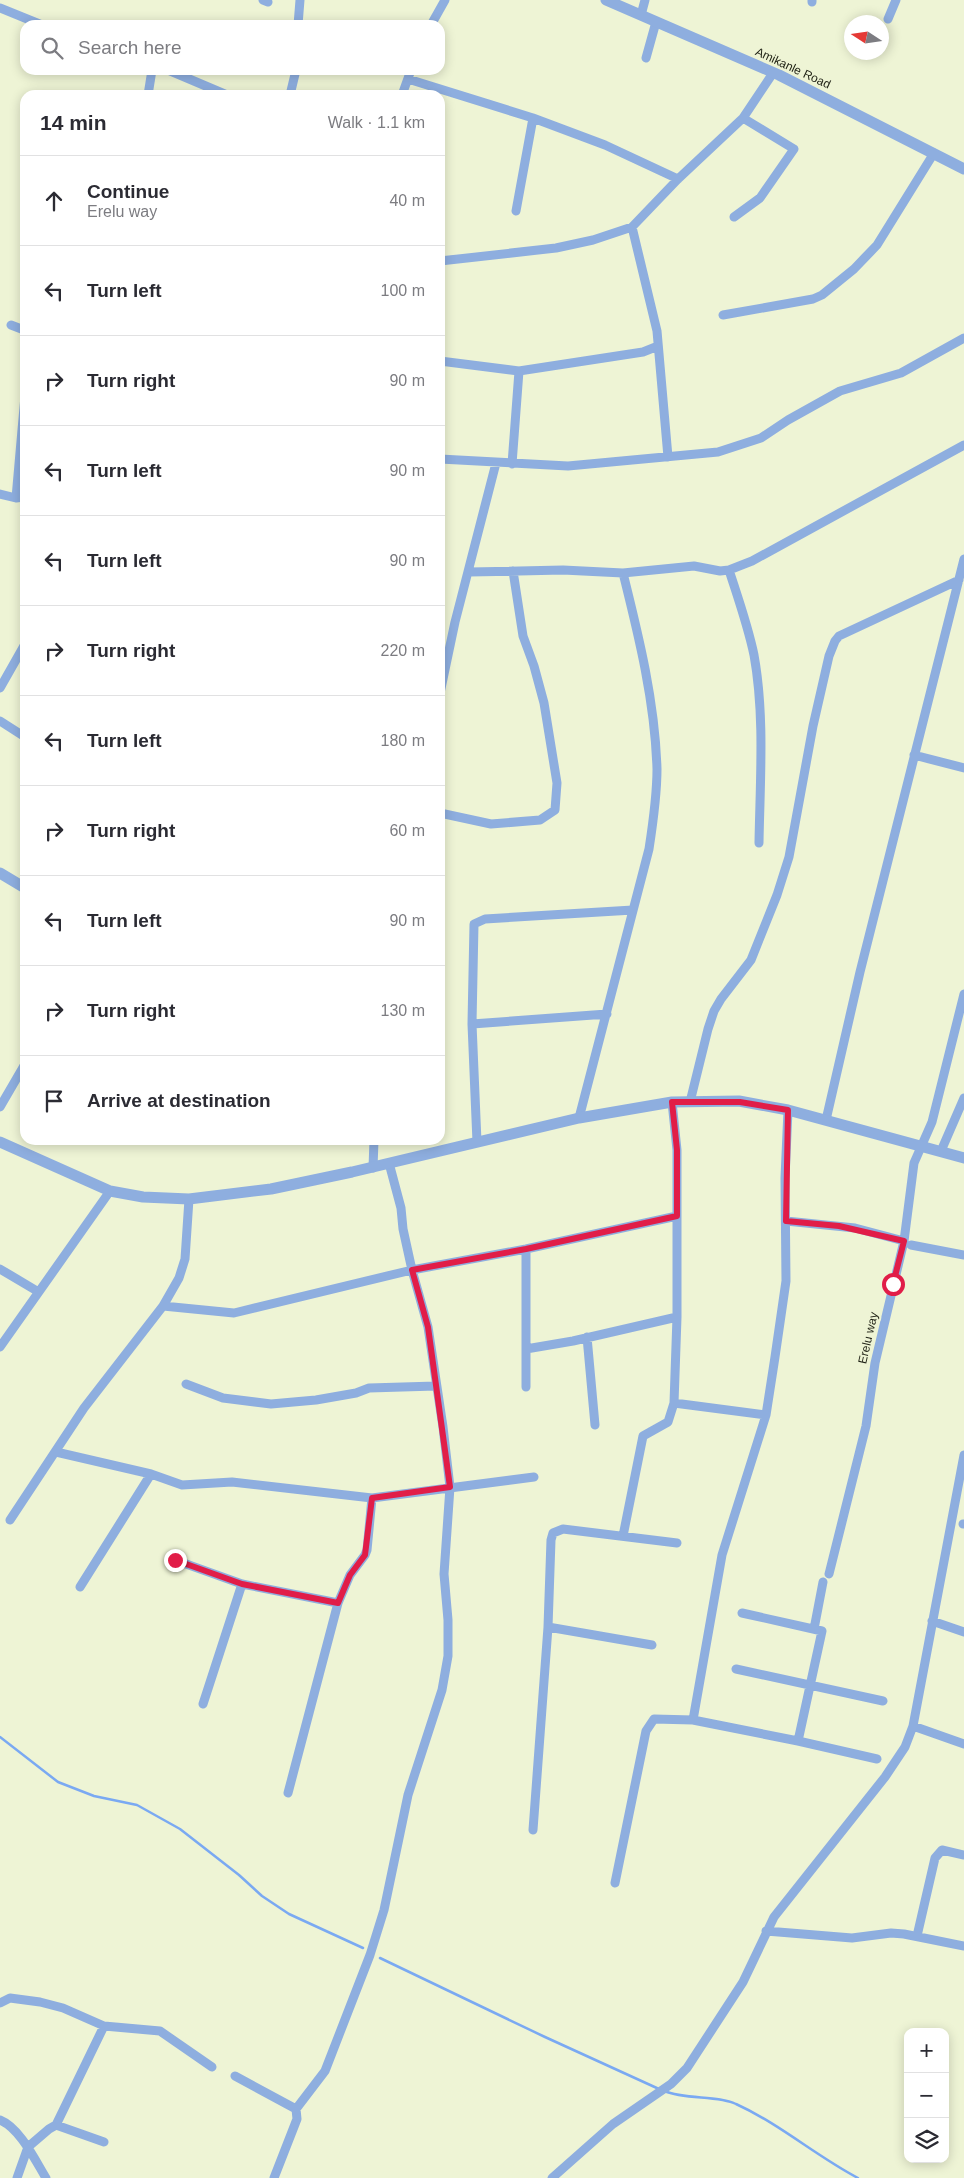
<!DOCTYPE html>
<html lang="en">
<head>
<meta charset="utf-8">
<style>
	body { margin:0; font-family:Arial,sans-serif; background:#f7f7f7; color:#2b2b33 }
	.controls { position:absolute; right:15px; bottom:15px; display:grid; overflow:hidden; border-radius:10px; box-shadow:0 2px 12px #0003 }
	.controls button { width:45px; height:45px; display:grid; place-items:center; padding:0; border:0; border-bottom:1px solid #e1e1e2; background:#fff; color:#2b2b33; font:25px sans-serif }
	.compass { position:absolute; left:844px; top:15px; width:45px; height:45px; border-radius:50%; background:#fff; box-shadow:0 2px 12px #0003; rotate:282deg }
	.stop { position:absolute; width:15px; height:15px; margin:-11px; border:4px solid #e11d48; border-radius:50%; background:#fff }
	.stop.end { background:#e11d48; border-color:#fff; box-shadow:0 1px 5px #0008 }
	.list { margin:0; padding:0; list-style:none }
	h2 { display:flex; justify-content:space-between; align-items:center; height:65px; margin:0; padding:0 20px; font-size:21px }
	h2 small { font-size:16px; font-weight:400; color:#7c7c81 }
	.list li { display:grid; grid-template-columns:32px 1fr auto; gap:15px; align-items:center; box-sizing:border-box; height:90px; padding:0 20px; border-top:1px solid #e1e1e2 }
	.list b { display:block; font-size:19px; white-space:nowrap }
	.list p { margin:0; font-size:16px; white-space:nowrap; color:#7c7c81 }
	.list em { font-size:16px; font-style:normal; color:#7c7c81 }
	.icon { flex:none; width:28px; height:28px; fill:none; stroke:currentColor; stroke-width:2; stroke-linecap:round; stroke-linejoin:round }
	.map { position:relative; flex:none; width:964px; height:2178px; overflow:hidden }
	.search { position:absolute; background:#fff; box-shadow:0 2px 12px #0003; left:20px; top:20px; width:425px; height:55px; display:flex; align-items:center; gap:12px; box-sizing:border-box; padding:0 18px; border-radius:15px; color:#7c7c81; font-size:19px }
	.panel { position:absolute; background:#fff; box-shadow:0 2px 12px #0003; left:20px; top:90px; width:425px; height:1055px; border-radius:15px }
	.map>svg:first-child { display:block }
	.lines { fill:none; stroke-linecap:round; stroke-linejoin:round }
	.stream { stroke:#7aa9f2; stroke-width:2.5 }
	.minor { stroke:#8eaedf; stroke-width:9 }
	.tertiary { stroke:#8eaedf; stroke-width:11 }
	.route { stroke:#e11d48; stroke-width:6 }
	.labels { text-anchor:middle; stroke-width:4; stroke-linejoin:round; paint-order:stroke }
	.street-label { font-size:12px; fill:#1e2014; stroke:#eef4d5 }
</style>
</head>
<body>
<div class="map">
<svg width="964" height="2178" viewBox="0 0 964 2178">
	<rect width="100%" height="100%" fill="#eef4d5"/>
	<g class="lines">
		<path class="stream" d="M0 1737 58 1782 94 1796 137 1805 180 1829 239 1875 262 1896 289 1914 363 1948
			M380 1958 545 2037 659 2089
			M664 2091C686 2100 718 2095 736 2104 780 2124 816 2156 858 2178"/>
		<path class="minor" d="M263 0 268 2
			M812 2V0
			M0 8 42 25
			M641 15 645 0
			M888 19 896 0
			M298 25 300 0
			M431 25 445 0
			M646 58 656 22
			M168 70 227 95
			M408 79 533 118 605 145 678 179
			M148 95 152 70
			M290 95 296 70
			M402 95 411 70
			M516 211 533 118
			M734 217 760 198 794 149 743 118
			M440 261 556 248 593 240 632 227
			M723 315 813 299 822 295 854 269 877 245 934 153
			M11 325 24 330 25 337
			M440 361 519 371 643 352 658 346
			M668 457 657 331 632 227 678 179 743 118 773 73
			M440 459 568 466 718 452 761 438 788 420 840 391 901 373 964 338
			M512 464 519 371
			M0 494 16 498 25 497
			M16 498 25 396
			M729 570C738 598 748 626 754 655 765 716 760 781 759 843
			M469 572 563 570 623 573 694 566 720 571 729 570 752 561 964 445
			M0 688 25 644
			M440 693 455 622 496 463
			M0 721 25 737
			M914 755 964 768
			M440 813 491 824 540 820 555 810 557 783 544 703 534 666 523 636 513 571
			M472 1024 607 1014
			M690 1102 708 1029 714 1011 721 999 751 960 777 895 789 857 813 726 829 656 835 641 839 636 959 580
			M0 1107 25 1064
			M579 1118 649 849C653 823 657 796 657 769 655 702 639 637 623 573
			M826 1120 860 972 964 559
			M477 1142 472 1024 474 924 485 919 633 910
			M941 1151 964 1098
			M373 1168 374 1140
			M786 1221 855 1228 904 1241
			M911 1245 964 1255
			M526 1249V1349L573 1341 677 1317
			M0 1269 37 1291
			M163 1306 234 1313 412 1270 526 1249 677 1216
			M587 1337 595 1425
			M0 1347 110 1191
			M526 1349V1387
			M186 1384 223 1398 271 1404 316 1400 356 1393 369 1388 436 1386
			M674 1403 766 1415
			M56 1452 151 1474 182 1485 232 1482 372 1498 534 1477
			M10 1520 84 1408 163 1306 179 1278 185 1259 189 1199
			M963 1524H964
			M623 1536 643 1436 668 1422 674 1403 677 1317V1150L672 1102
			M175 1560 242 1584 338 1603
			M829 1574 866 1426 875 1363 904 1241 914 1163 932 1122 964 994
			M80 1587 151 1474
			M932 1621 964 1632
			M548 1627 652 1645
			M814 1629 823 1582
			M736 1669 883 1701
			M203 1704 242 1584
			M693 1720 798 1741 822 1631 742 1613
			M913 1726 964 1744
			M798 1741 877 1759
			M288 1793 338 1603 350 1575 365 1555 367 1550 372 1498
			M533 1830 548 1627 551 1540 553 1533 563 1529 677 1543
			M615 1883 646 1731 654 1719 693 1720 722 1555 766 1415 775 1357 786 1281 785 1178 788 1110
			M766 1931 852 1938 891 1933 904 1934 964 1946
			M917 1936 935 1858 942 1850 964 1855
			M0 2003 10 1998 40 2002 63 2008 104 2026
			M235 2076 296 2109 297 2119 274 2178
			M296 2109 325 2071 370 1955 384 1910 408 1795 442 1690 448 1656V1620L444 1574 450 1487 443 1427 428 1327 412 1270 403 1229 401 1208 389 1163
			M0 2120C20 2128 35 2160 46 2178
			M56 2125 104 2026 160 2031 212 2067
			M17 2178 28 2147 49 2129 56 2125 104 2142
			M552 2178 613 2124 671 2084 687 2068 743 1982 774 1917 885 1777 905 1747 913 1726 964 1455"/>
		<path class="tertiary" d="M606 0 779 75 964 169
			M0 873 25 888
			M0 1142 110 1191 143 1197 189 1199 271 1189 352 1172 579 1118 672 1102 739 1101 788 1110 964 1158"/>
	</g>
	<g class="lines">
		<path class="route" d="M175 1560 242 1584 338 1603 350 1575 365 1555 372 1498 450 1487 428 1327 412 1270 526 1249 677 1216V1150L672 1102H740L788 1110 786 1221 839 1226 904 1241 893 1284"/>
	</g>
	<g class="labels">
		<g class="street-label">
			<text transform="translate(793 68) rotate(25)" y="4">Amikanle Road</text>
			<text transform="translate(868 1338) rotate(-77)" y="4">Erelu way</text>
		</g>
	</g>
</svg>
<div class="controls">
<button>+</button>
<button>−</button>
<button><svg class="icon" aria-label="layers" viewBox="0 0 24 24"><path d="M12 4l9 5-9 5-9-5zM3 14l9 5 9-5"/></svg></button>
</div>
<svg class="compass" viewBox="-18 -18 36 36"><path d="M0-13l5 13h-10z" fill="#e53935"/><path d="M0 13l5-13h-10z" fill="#7c7c81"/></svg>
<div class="stop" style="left:893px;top:1284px"></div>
<div class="stop end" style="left:175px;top:1560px"></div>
<div class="search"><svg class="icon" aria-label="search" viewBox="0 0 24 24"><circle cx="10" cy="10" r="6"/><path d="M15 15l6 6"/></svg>Search here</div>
<section class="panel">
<h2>14 min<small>Walk · 1.1 km</small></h2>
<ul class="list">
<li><svg class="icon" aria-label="ahead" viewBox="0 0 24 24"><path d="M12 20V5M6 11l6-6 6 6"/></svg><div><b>Continue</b><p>Erelu way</p></div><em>40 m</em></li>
<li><svg class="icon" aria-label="left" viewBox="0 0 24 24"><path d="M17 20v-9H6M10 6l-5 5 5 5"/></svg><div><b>Turn left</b></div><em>100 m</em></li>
<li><svg class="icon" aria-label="right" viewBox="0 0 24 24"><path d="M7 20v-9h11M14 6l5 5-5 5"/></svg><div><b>Turn right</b></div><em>90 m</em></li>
<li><svg class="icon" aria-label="left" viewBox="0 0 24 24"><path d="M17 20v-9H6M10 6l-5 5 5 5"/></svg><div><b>Turn left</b></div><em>90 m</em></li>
<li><svg class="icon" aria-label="left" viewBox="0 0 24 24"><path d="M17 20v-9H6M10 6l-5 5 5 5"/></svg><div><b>Turn left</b></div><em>90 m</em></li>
<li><svg class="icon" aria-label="right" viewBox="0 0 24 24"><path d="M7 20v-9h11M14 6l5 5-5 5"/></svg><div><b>Turn right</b></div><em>220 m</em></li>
<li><svg class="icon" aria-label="left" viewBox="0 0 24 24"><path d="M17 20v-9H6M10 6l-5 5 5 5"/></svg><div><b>Turn left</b></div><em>180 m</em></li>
<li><svg class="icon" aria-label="right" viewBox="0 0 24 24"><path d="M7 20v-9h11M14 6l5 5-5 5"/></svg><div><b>Turn right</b></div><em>60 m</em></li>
<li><svg class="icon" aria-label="left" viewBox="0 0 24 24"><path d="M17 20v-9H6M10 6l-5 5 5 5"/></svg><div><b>Turn left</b></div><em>90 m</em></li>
<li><svg class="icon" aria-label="right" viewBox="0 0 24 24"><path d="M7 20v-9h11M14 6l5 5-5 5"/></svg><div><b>Turn right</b></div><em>130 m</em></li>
<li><svg class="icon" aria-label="arrive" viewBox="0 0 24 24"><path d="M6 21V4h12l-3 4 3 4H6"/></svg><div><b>Arrive at destination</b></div></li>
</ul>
</section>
</div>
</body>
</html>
